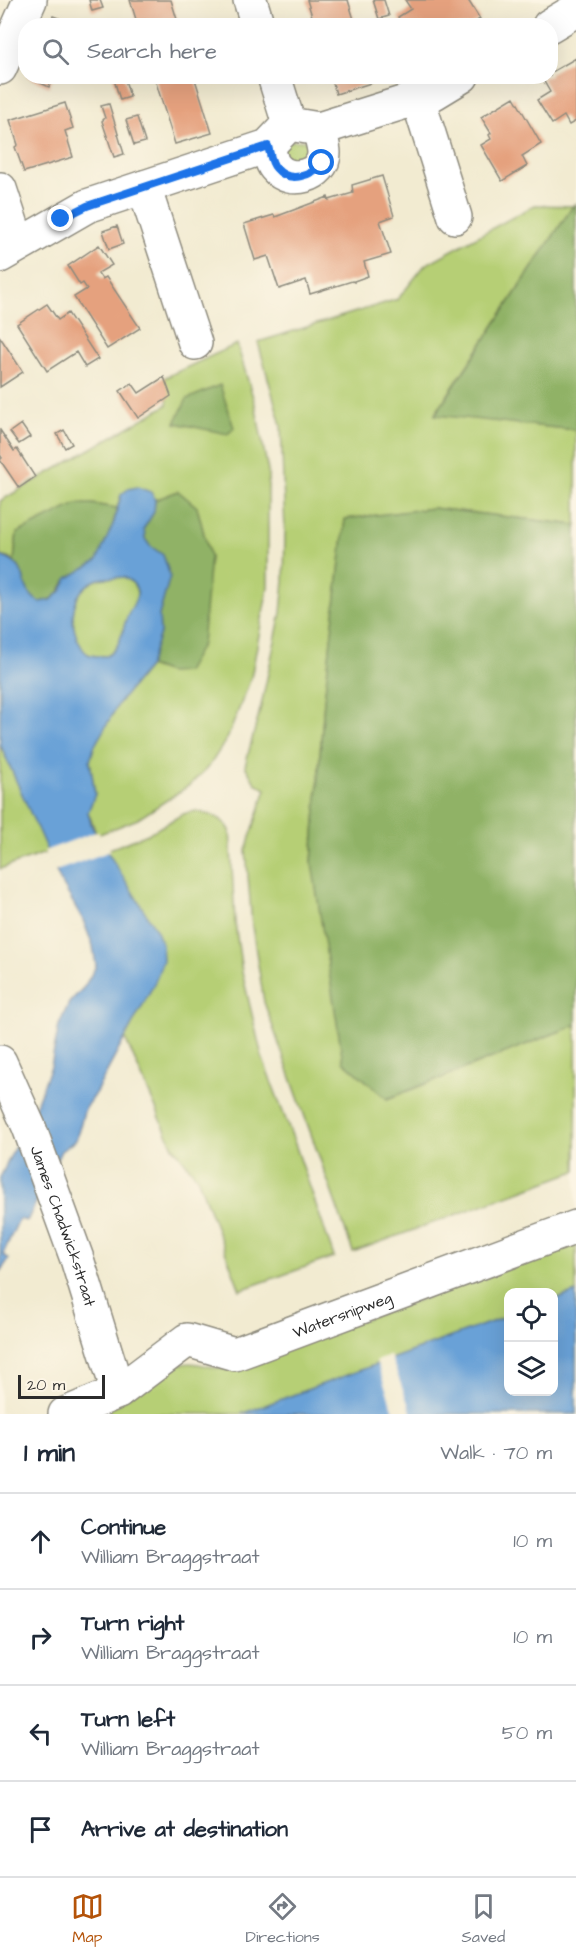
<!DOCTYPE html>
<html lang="en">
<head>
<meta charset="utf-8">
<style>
	body { margin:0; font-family:"Architects Daughter",sans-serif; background:#f2f2f3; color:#1f2937 }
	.controls { position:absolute; right:18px; bottom:18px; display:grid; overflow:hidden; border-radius:12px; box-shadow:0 6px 24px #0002 }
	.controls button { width:54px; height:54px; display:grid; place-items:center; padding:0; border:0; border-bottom:2px solid #e0e1e3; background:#fff; color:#1f2937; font:30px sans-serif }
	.scale { position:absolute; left:18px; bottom:15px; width:87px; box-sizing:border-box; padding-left:6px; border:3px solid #2b2b2b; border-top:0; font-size:16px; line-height:21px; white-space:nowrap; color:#2b2b2b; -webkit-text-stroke:4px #fcf5e5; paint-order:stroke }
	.stop { position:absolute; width:18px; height:18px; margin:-14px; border:4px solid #1a73e8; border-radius:50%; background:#fff }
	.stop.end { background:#1a73e8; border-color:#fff; box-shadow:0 2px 6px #0008 }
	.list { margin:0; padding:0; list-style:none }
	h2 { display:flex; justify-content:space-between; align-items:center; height:78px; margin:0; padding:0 24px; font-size:26px }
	h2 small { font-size:20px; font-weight:400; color:#747a83 }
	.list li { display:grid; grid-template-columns:39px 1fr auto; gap:18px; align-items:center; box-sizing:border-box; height:96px; padding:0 24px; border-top:2px solid #e0e1e3 }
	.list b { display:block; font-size:22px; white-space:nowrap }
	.list p { margin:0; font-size:20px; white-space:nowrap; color:#747a83 }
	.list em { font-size:20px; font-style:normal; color:#747a83 }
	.icon { flex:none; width:33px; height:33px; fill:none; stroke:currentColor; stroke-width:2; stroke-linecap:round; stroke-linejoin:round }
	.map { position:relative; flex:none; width:576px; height:1414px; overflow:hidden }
	.search { position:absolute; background:#fff; box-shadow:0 6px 24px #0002; left:18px; right:18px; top:18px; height:66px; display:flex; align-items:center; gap:15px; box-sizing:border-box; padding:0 21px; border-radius:24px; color:#747a83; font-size:22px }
	.sheet { height:462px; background:#fff }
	nav { display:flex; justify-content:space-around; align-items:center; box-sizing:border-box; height:84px; border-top:2px solid #e0e1e3; background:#fff; font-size:16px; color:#747a83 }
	nav a { display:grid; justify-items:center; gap:3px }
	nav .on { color:#b45309 }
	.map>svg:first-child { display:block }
	.green { fill:#b6cf74; stroke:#707d50; stroke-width:1.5 }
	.forest { fill:#90b266; stroke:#5e6e48; stroke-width:1.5 }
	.water { fill:#69a1d7; stroke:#4a6681; stroke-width:1.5; fill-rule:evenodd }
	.pier { fill:#f2ebd1 }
	.building { fill:#e5a17e }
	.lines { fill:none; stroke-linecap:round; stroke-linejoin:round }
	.minor-casing { stroke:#8e8b7e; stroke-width:36 }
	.minor { stroke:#fff; stroke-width:33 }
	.route { stroke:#1a73e8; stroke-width:8 }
	.labels { text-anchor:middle; stroke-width:4.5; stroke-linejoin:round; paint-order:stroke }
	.street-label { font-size:16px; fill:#2b2b2b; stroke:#fcf5e5 }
</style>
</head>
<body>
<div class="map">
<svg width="576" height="1414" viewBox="0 0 576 1414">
	<rect width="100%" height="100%" fill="#fcf5e5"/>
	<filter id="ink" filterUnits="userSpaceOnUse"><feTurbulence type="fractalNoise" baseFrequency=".0167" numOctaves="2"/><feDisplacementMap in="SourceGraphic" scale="12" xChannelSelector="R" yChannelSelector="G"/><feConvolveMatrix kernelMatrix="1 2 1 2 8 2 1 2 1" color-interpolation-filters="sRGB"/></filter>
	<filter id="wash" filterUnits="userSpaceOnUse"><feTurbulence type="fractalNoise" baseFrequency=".008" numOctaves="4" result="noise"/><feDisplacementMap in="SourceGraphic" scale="24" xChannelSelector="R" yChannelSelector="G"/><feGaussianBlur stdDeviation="1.35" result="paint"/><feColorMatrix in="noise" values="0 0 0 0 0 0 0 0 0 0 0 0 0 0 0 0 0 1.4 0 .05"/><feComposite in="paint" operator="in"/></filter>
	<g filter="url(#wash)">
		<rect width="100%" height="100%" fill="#f2ebd1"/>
		<path class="green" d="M285 141H311L304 169 280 153Z
			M535 205 573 206 435 414 576 430V525L433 508 345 520 324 701 312 863 387 1099 576 1025V1171L353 1252 264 1002 252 926 246 850 266 789 255 783 245 766 261 706 281 613 284 581 285 532 281 425 258 342 398 299 425 265Z
			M237 344 255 404 268 471V587L251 678 228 737 210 765 190 785 138 819 97 835 88 812 95 794 90 761 94 746 119 703 149 666 169 673 210 557 197 508 178 491 155 500 151 492 121 495 117 508 92 504 17 533 14 561 9 558 0 556V501L167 405 168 396 164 378Z
			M124 577C131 580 138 587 137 596 137 603 130 611 127 618 120 635 123 644 107 656 101 656 94 657 88 654 84 652 82 648 80 644 68 622 71 590 97 580 104 577 116 578 124 577Z
			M0 744 48 852 0 869Z
			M196 811C211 815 221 816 230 830L235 923 242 972 262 1057 294 1141 334 1257 240 1290 197 1177 172 1145 125 1038 155 982 107 850 148 834 183 814Z
			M576 1245V1292L554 1300V1292H508V1316L241 1414H103C117 1405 169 1366 181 1364 195 1361 208 1367 222 1369Z"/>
		<path class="forest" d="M576 204V430L435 415 573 206Z
			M220 385 234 428 228 434 175 423 187 399Z
			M178 491 197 507 210 557 202 644 186 672 169 673 149 666 160 633 159 615 170 576 163 555 150 546 145 539 144 528 154 512 155 500Z
			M76 504H92L117 508C115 519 105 552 98 561 92 568 78 571 70 577 56 588 64 599 39 602 18 588 30 577 14 561L17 533Z
			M433 508 576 525V1025L387 1099 343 1061 312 863 324 701 345 519Z"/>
		<path class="water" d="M137 487 151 492 155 500 154 512 144 528 145 539 150 546 163 555 170 576 159 615 160 633 149 666 119 703 94 747 90 761 95 794 88 812 92 827 157 931 162 945 163 960 155 982 96 1092 85 1108 76 1140 61 1151 27 1221 19 1219 3 1254 9 1259 0 1272V1178L16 1144 19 1148 51 1066 59 1025 69 1003 84 987 96 966 93 946 83 920 59 878 0 744V556C35 567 14 585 39 602L51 600 61 591 68 578 97 561 114 522 121 495 128 489ZM124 577C149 590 132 602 126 620 121 635 121 646 107 656 101 656 94 657 88 654 84 652 82 648 80 644 68 622 71 591 96 580 104 577 116 578 124 577Z
			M576 1292V1414H241L508 1316V1392H554V1300Z"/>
		<path class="pier" d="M98 831 111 851 53 872 44 851Z
			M390 1355 412 1414H395L376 1361Z"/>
		<g id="blocks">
			<path class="building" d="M89 0H100L103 8 92 11Z
				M130 0H171L179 26H138Z
				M307 0H348L356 26H315Z
				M373 0H384L389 16 379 19Z
				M405 0H468L480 19 469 26H403L398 17 411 9Z
				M53 16 77 25V26H49Z
				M576 58V121L569 125 564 116 552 124 537 100 550 92 542 78 550 76V73Z
				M26 76H53L49 87Z
				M113 76H124L130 97 120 100Z
				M154 76H194L212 133 175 144Z
				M331 76H372L374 82 336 94Z
				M514 97 541 144 522 156 527 166 502 181 481 145 491 139 489 135 491 133 481 117Z
				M65 103 73 128 65 131 73 157 24 172 15 147 18 145 10 120Z
				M109 104 124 154 114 157 102 121 105 118 101 106Z
				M137 117 145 142 134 145 126 120Z
				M382 176 394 216 380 221 391 254 364 262 368 276 354 281V282L352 281 310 294 306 280 279 289 268 256 255 260 244 224 274 215 275 217 328 197 329 200 353 193 352 185Z
				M117 226 123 244 109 249 103 231Z
				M99 245 112 265 98 273 102 279 106 277 140 328 107 349 74 297 87 289 83 283 80 285 68 266Z
				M47 304 58 320 68 313 98 359 85 367 76 352 47 371 17 324Z
				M0 337 23 372 0 387Z
				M164 377 171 396 138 418 120 391 132 383 139 393Z
				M21 424 30 437 19 444 10 432Z
				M0 430 14 451 17 449 35 477 19 488 0 460 2 458 0 455Z
				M64 430 72 444 65 448 57 434Z"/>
		</g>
	</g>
	<g filter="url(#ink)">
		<use href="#blocks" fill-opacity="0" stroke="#8e8b7e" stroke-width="1.5"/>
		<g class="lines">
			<defs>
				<g id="minor">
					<path d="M250 0 258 26"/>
					<path d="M549 26 576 10"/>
					<path d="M0 68 30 0"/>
					<path d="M274 76 289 124"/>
					<path d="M418 99 455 217"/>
					<path d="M268 146C270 153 271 163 276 168 290 185 324 176 324 153 324 146 321 137 319 129"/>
					<path d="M144 187 195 343"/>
					<path d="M0 189 18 244"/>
					<path d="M0 256 87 206 268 146 289 124 319 129 434 93 462 76"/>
					<path id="s1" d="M0 1062 29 1127 77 1259 118 1392"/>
					<path id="s2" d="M65 1414 118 1392 187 1340 235 1354 576 1227"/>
				</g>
			</defs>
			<use href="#minor" class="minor-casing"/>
			<use href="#minor" class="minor"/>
		</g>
	</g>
	<g class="lines" filter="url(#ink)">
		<path class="route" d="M61 219 87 206 268 146C270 153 271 163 276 168 289 184 312 176 322 163"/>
	</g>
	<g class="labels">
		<g class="street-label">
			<text dy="6" stroke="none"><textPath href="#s1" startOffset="176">James Chadwickstraat</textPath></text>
			<text dy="6" stroke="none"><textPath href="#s2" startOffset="308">Watersnipweg</textPath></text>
		</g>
	</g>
</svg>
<div class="controls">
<button><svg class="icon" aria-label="locate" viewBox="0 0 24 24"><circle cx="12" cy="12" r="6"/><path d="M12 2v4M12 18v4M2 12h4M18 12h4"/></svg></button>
<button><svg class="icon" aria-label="layers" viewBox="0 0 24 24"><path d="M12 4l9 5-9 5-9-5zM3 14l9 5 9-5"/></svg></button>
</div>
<div class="scale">20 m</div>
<div class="stop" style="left:322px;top:163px"></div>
<div class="stop end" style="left:61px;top:219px"></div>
<div class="search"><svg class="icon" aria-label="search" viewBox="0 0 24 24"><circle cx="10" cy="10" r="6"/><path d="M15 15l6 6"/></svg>Search here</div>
</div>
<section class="sheet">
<h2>1 min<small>Walk · 70 m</small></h2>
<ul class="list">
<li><svg class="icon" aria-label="ahead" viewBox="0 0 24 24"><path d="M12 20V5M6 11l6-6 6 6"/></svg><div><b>Continue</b><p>William Braggstraat</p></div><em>10 m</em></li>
<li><svg class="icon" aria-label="right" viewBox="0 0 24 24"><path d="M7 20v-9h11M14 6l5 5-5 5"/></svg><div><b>Turn right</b><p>William Braggstraat</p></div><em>10 m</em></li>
<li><svg class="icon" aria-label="left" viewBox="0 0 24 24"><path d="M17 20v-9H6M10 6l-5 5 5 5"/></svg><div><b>Turn left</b><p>William Braggstraat</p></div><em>50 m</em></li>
<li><svg class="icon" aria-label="arrive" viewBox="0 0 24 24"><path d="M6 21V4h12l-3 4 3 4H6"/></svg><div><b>Arrive at destination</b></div></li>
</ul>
</section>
<nav>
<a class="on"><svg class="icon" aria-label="map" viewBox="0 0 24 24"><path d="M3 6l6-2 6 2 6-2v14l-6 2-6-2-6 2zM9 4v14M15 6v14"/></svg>Map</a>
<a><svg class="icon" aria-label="directions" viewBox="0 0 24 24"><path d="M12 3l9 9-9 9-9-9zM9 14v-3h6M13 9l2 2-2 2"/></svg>Directions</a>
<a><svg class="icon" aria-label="saved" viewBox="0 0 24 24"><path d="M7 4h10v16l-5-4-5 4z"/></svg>Saved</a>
</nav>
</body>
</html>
